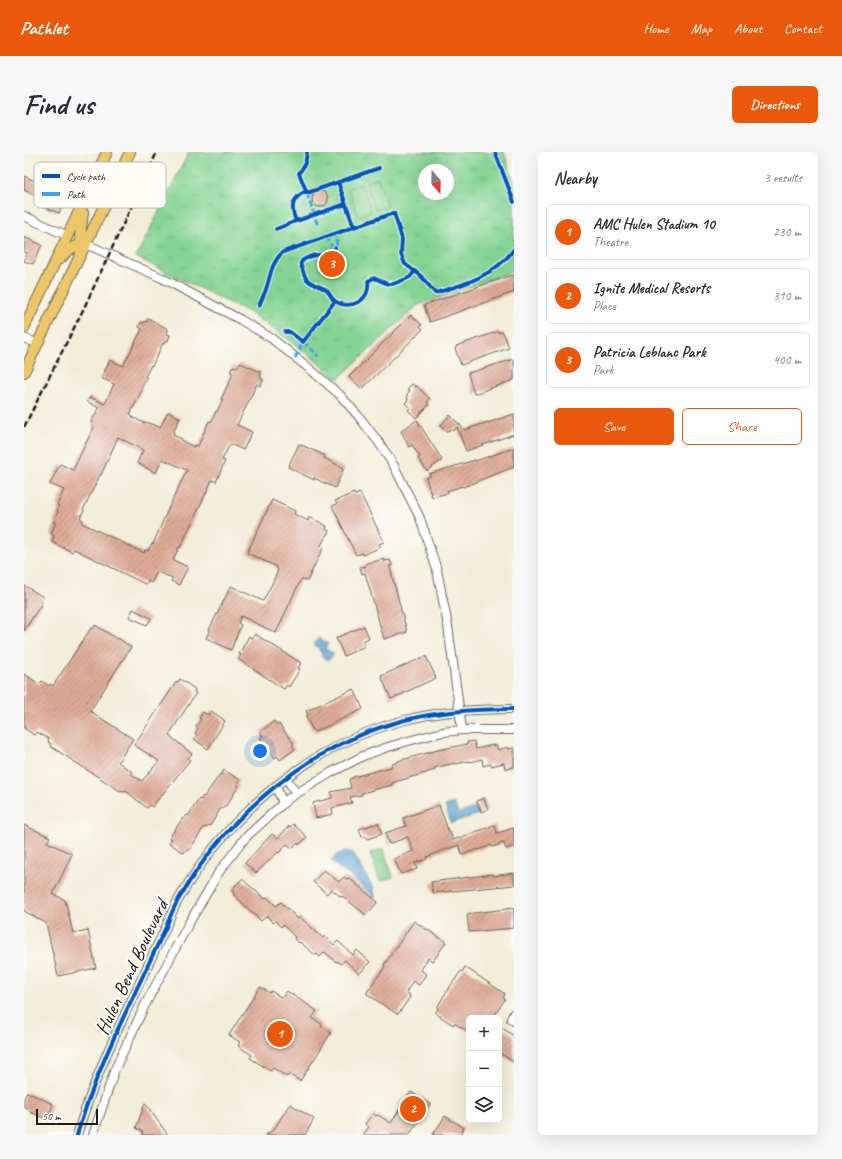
<!DOCTYPE html>
<html lang="en">
<head>
<meta charset="utf-8">
<style>
	body { margin:0; font-family:Caveat,sans-serif; background:#f7f7f7; color:#2b2b33 }
	.controls { position:absolute; right:12px; bottom:12px; display:grid; overflow:hidden; border-radius:6px; box-shadow:0 4px 16px #0002 }
	.controls button { width:36px; height:36px; display:grid; place-items:center; padding:0; border:0; border-bottom:1px solid #e1e1e2; background:#fff; color:#2b2b33; font:20px sans-serif }
	.compass { position:absolute; left:394px; top:12px; width:36px; height:36px; border-radius:50%; background:#fff; box-shadow:0 4px 16px #0002; rotate:160deg }
	.scale { position:absolute; left:12px; bottom:10px; width:62px; box-sizing:border-box; padding-left:4px; border:2px solid #1c1c1c; border-top:0; font-size:11px; line-height:14px; white-space:nowrap; color:#1c1c1c; -webkit-text-stroke:3px #fdfcf7; paint-order:stroke }
	.you { position:absolute; left:236px; top:599px; width:14px; height:14px; margin:-10px; border:3px solid #fff; border-radius:50%; background:#1a73e8; box-shadow:0 0 0 6px #1a73e833 }
	.badge { display:grid; place-items:center; width:26px; height:26px; border-radius:50%; background:#ea580c; color:#fff; font-size:13px; font-weight:700 }
	.pin { position:absolute; translate:-50% -50%; border:2px solid #fff; box-shadow:0 1px 4px #0006 }
	.list { margin:0; padding:0; list-style:none }
	h2 { display:flex; justify-content:space-between; align-items:center; height:52px; margin:0; padding:0 16px; font-size:17px }
	h2 small { font-size:13px; font-weight:400; color:#7c7c81 }
	.list li { display:grid; grid-template-columns:26px 1fr auto; gap:12px; align-items:center; box-sizing:border-box; height:56px; margin:0 8px 8px; padding:0 8px; border:1px solid #e1e1e2; border-radius:6px }
	.list b { display:block; font-size:15px; white-space:nowrap }
	.list p { margin:0; font-size:13px; white-space:nowrap; color:#7c7c81 }
	.list em { font-size:13px; font-style:normal; color:#7c7c81 }
	.actions { display:flex; gap:8px; padding:12px 16px }
	.actions a { flex:1; padding:9px 0; border:1px solid #ea580c; border-radius:6px; text-align:center; font-size:14px; color:#ea580c }
	.actions .main { background:#ea580c; color:#fff }
	.icon { flex:none; width:22px; height:22px; fill:none; stroke:currentColor; stroke-width:2; stroke-linecap:round; stroke-linejoin:round }
	.map { position:relative; flex:none; width:490px; height:983px; overflow:hidden; border-radius:6px }
	header { display:flex; align-items:center; gap:24px; box-sizing:border-box; height:56px; padding:0 20px; background:#ea580c; color:#fff }
	header strong { font-size:19px }
	nav { display:flex; gap:22px; margin-inline-start:auto; font-size:14px }
	.intro { display:flex; align-items:center; justify-content:space-between; box-sizing:border-box; height:96px; padding:0 24px }
	h1 { margin:0; font-size:28px }
	.button { padding:10px 18px; border-radius:6px; background:#ea580c; color:#fff; font-size:14px; font-weight:700 }
	main { display:flex; gap:24px; padding:0 24px }
	aside { flex:1; background:#fff; border-radius:6px; box-shadow:0 4px 16px #0002 }
	.map>svg:first-child { display:block }
	.grass { fill:url(#grass-tufts); stroke:#507858; fill-rule:evenodd }
	.garden { fill:#85d494; stroke:#507858 }
	.water { fill:#5ea3d3; stroke:#3d6078 }
	.building { fill:url(#building-hatch); fill-rule:evenodd }
	.lines { fill:none; stroke-linecap:round; stroke-linejoin:round }
	.minor-casing { stroke:#67655d; stroke-width:10 }
	.major-casing { stroke:#67655d; stroke-width:12 }
	.minor { stroke:#fff; stroke-width:8 }
	.major { stroke:#ecc669; stroke-width:10 }
	.rail { stroke:#1c1c1c; stroke-width:2.5; stroke-dasharray:6 3; stroke-linecap:butt }
	.quiet { stroke:#3da2ea; stroke-width:3; stroke-dasharray:6 3; stroke-linecap:butt }
	.cycleway-casing { stroke:#fdfcf7; stroke-width:6 }
	.cycleway { stroke:#0057b8; stroke-width:4 }
	.labels { text-anchor:middle; stroke-width:4; stroke-linejoin:round; paint-order:stroke }
	.street-label { font-size:20px; fill:#1c1c1c; stroke:#fdfcf7 }
	.key { fill:#fdfcf7; stroke:#bab9b5; stroke-width:1 }
	.key-label { font-size:11px; fill:#1c1c1c }
</style>
</head>
<body>
<header>
<strong>Pathlet</strong>
<nav><a>Home</a><a>Map</a><a>About</a><a>Contact</a></nav>
</header>
<div class="intro"><h1>Find us</h1><a class="button">Directions</a></div>
<main>
<div class="map">
<svg width="490" height="983" viewBox="0 0 490 983">
	<defs>
		<pattern id="grass-tufts" width="24" height="20" patternUnits="userSpaceOnUse"><rect width="24" height="20" fill="#85d494"/><path d="M3 7l-1-3M5 7V3M7 7l1-3M15 17l-1-3M17 17v-4M19 17l1-3" fill="none" stroke="#72b57f"/></pattern>
		<pattern id="building-hatch" width="6" height="6" patternUnits="userSpaceOnUse"><rect width="6" height="6" fill="#dfab97"/><path d="M-1 1l2-2M0 6l6-6M5 7l2-2" fill="none" stroke="#b48a7a"/></pattern>
	</defs>
	<rect width="100%" height="100%" fill="#fdfcf7"/>
	<filter id="ink" filterUnits="userSpaceOnUse"><feTurbulence type="fractalNoise" baseFrequency=".025" numOctaves="2"/><feDisplacementMap in="SourceGraphic" scale="8" xChannelSelector="R" yChannelSelector="G"/><feConvolveMatrix kernelMatrix="1 2 1 2 8 2 1 2 1" color-interpolation-filters="sRGB"/></filter>
	<filter id="wash" filterUnits="userSpaceOnUse"><feTurbulence type="fractalNoise" baseFrequency=".012" numOctaves="4" result="noise"/><feDisplacementMap in="SourceGraphic" scale="16" xChannelSelector="R" yChannelSelector="G"/><feGaussianBlur stdDeviation="0.9" result="paint"/><feColorMatrix in="noise" values="0 0 0 0 0 0 0 0 0 0 0 0 0 0 0 0 0 1.4 0 .05"/><feComposite in="paint" operator="in"/></filter>
	<g filter="url(#wash)">
		<rect width="100%" height="100%" fill="#f2edd7"/>
		<path class="grass" d="M165 0H480L490 32V119L394 153 314 227 270 191 226 161 112 105ZM400 18H424V42H400Z"/>
		<path class="garden" d="M354 26 364 54 351 58 342 30Z
			M337 32 347 60 334 64 324 36Z
			M359 697 369 725 356 729 346 701Z"/>
		<path class="water" d="M295 486 304 492 301 496 310 502 304 509 297 504 298 501 295 499 296 497 290 493Z
			M430 651 434 662 452 655 455 662 427 671 421 654Z
			M321 699 329 701 350 737 351 745H350L328 725 314 716 307 709 312 703Z"/>
		<g id="blocks">
			<path class="building" d="M0 24 30 38 28 42 32 44 31 47 40 51 35 61 17 54V50L14 49 16 45 0 38Z
				M288 47a8 8 0 1 1 16 0a8 8 0 1 1-16 0Z
				M0 85 18 93 9 112 0 109 3 101 0 100Z
				M488 123V124L490 123V140L406 170 400 153Z
				M387 163 398 173 396 174 399 177 338 237 325 225Z
				M124 166 144 177 143 182 146 183 144 189H142L141 192 139 191 128 214 127 213 121 225 123 226 117 236 118 238 106 262 109 264 108 265 120 271 121 270 136 275 144 260 156 266 149 281 150 282 149 283 158 287V289L170 295 171 293 174 294 185 269 187 270 192 259 193 260 199 247H197L208 224 207 223 208 220 206 219 209 214 213 215 216 211 237 220 236 226 239 228 236 234 233 232 213 273 228 280 219 298 206 292 198 308 201 309 192 330 188 328 156 396 155 395 149 408 164 415 155 433 147 429 149 426 133 420 127 431 124 429V431H122L121 432 50 397 48 400 28 390 30 384 27 382 32 371 29 370 34 360 33 359 35 354 33 353 40 338 26 332 36 312 49 318 64 287 70 275 68 274 69 271 67 270 75 256 63 249 66 245 81 252 90 232 77 226 86 208 99 214 118 177 115 175 117 170 120 171 121 169 123 170ZM94 285 119 298 113 311 132 321 138 307 163 318 145 355 129 392 128 391 124 399 121 398 120 401 58 371 59 368 56 366 60 359 59 358 76 323H77Z
				M475 179V181L479 180 485 196 437 213 431 196 433 195 432 194Z
				M490 207V228L450 242 444 221Z
				M388 232 392 235 393 234 406 247 403 251 405 253 392 266 384 258 386 256 381 251 384 248 383 242 386 239 383 237Z
				M490 262V282L442 299 433 275 429 279 427 277 424 279 423 278 422 280 416 274 426 263 441 278 464 270V271Z
				M393 268 418 308 403 319 394 306 396 305 388 293 385 295 377 279Z
				M275 292 293 300 301 304 300 306 320 316 311 336 290 326V328L264 315Z
				M490 296V315L456 328 453 330 439 335 438 334 423 339 424 341 408 345 402 326 407 324 405 322 451 308V309Z
				M330 341 331 343 336 341 360 390 355 392 357 395 339 403 338 401 332 403 308 354 313 352 311 349Z
				M248 348 271 359 270 362 284 369 285 365 303 374 302 377 305 379 296 395 299 396 283 429 278 427 276 429 252 481 217 464 214 471 217 473 207 498 182 486 186 478H185L207 434 239 449 248 432 254 418 251 414 223 401Z
				M360 407V409L366 408 368 414H365L366 416 383 480 360 487 341 421 338 422 336 415 342 414 341 412Z
				M0 433 19 445 16 450 18 451 0 479Z
				M109 457 127 466 123 473 105 465Z
				M71 473 93 487 94 486 107 495 66 559 109 587 94 610 108 620 107 622 118 629 135 609 110 593 153 529 154 530 156 527 171 537 170 540 172 541 145 583 168 602 164 606 166 608 128 655 126 653 123 656 102 639 101 640 97 638 96 639 26 594 27 592 24 590 25 587 13 580 10 583 0 576V522L15 532 18 529 25 534 26 532 29 534 67 476 69 477Z
				M340 474 345 486 339 489 341 494 320 504 312 486Z
				M231 482 277 511 274 516 276 517 265 535 263 533 260 537 214 507 217 503 215 502 225 484 228 486Z
				M402 504 412 526 367 547 357 524Z
				M330 537 339 557 291 580 289 577H288L282 564 284 563 282 559Z
				M187 559 199 567V568L201 569 184 597 170 587 173 583 171 581 174 576 172 574 177 567 175 566 179 560 184 563Z
				M250 569 253 573 255 572 270 592 268 594 271 597 256 608 253 604 251 606 236 586 239 584 236 580Z
				M450 589 452 597 469 593V594L472 593 474 598 484 595V597L490 596V615L481 617 480 611 467 614V612L459 614 458 607 446 610 445 609 432 612 431 611 410 616 411 618 368 631V633L338 641V643L326 645 328 651 308 656 309 662 292 666 289 651 308 646 307 640 327 636 325 627 329 626V625L367 615 368 612 374 610V609L414 598 444 592 443 590Z
				M200 618 216 628 213 632 215 634 202 654 201 653 198 657 197 656 186 674 184 673 182 676 180 675 165 699 163 697 160 701 145 691 148 687 145 686 159 666 160 667 163 663 164 664 175 647 177 648 179 644 180 645 196 622 197 623Z
				M460 646 464 657 457 660 453 649Z
				M415 653 424 678H425L429 688 471 673 473 681 490 676V694L482 697 480 691 468 695 467 693 455 698 454 697 438 703 435 693 415 700 403 705V707L391 711 393 717 377 722 370 707 389 699 384 685 365 692 361 681 382 674 379 666Z
				M354 671 358 682 343 687 341 684 338 685 335 677Z
				M269 672 283 685 275 693 274 691 268 696 263 692 255 701 254 700 232 721 221 711 248 682 254 686 265 674 266 675Z
				M0 673 26 685 23 690 48 702 29 742 41 748 49 781 64 778 72 816 34 824 22 771 0 759Z
				M300 718 315 730 320 725 323 727 325 726 354 750 342 763 318 744 317 745 307 737 303 742 289 730Z
				M490 721V733L409 741 407 730 469 722V724Z
				M218 727 241 747 243 745 252 754 257 750 274 767 276 765 299 786 301 784 310 793 314 789 329 803 333 798 346 810 335 822 321 808 317 812 313 809 312 810 301 800 296 805 293 802 291 803 276 790 275 791 270 787 271 785 259 773 257 775 251 769 249 771 243 764 237 769 209 742 210 741 208 738V737Z
				M490 756V776L445 780 443 762Z
				M390 769 422 790 410 808H409L408 809 404 806 397 818 402 822 395 833 389 829 382 840 386 843 385 844 386 845 375 861H374L373 862 343 842V840L354 824H355L361 814 360 813Z
				M441 815 481 842 479 846 481 847 469 866H445V880L430 871 429 873 411 861 414 857 413 856 419 845 437 819 438 820Z
				M236 835 246 841 247 839 258 846 263 839 293 859 288 866 298 872 297 874 307 881 276 929 265 922 263 925 249 916 247 919 226 906 228 903 214 894 216 890 205 883Z
				M475 874 490 884V910L475 901Z
				M3 940 29 952 25 963H24L22 967 6 960V958L0 955V947Z
				M387 940 406 952 385 983H339L345 975 341 972 349 962 353 964 354 963 367 971Z
				M121 951 131 965 144 983H118L119 979 112 976Z
				M266 952 290 967 281 983H242L250 977Z
				M421 964 440 976 436 983H409Z"/>
		</g>
	</g>
	<g filter="url(#ink)">
		<use href="#blocks" fill-opacity="0" stroke="#67655d" stroke-width="1"/>
		<g class="lines">
			<defs>
				<path id="minor" d="M0 64 44 84
					M62 92 138 126 217 168 247 186 286 217 316 243 336 266 356 292 370 314 396 366 413 418 424 474 438 578
					M0 186 14 192
					M262 626 272 641
					M252 635 259 651
					M490 861 487 867 490 869
					M53 983C60 959 69 935 79 911 90 884 103 858 115 832 124 813 133 794 142 775 146 765 150 754 156 745 204 662 287 592 381 568 416 559 453 557 490 557
					M69 983 91 917 121 853 165 771 195 720 221 686 265 646 308 620 339 604 361 596 384 589 419 580 438 578H490"/>
				<path id="major" d="M59 61 56 84 57 88 62 92
					M36 107C43 98 50 93 62 92
					M0 176 83 0
					M0 220 106 0"/>
			</defs>
			<use href="#minor" class="minor-casing"/>
			<use href="#major" class="major-casing"/>
			<use href="#minor" class="minor"/>
			<use href="#major" class="major"/>
			<path class="rail" d="M0 275 59 158 133 0"/>
			<path class="quiet" d="M283 41 294 74
				M307 83 311 84 313 87 312 95 311 96 305 92 304 89V86Z
				M271 206 279 190 292 201 294 205"/>
			<defs>
				<path id="cycleway" d="M283 0C282 9 281 14 275 21L283 41 355 16
					M471 0 490 50
					M314 30 330 75 370 61 378 87 377 102 381 112 397 124 411 141C440 133 472 123 490 97
					M272 69 322 52
					M252 77 272 69C266 55 268 46 282 39
					M311 96C308 105 299 102 291 103 287 104 283 106 279 108 276 111 276 112 278 116 283 133 287 130 301 137 306 140 306 146 311 149 327 159 347 148 344 129L350 126 364 132H369L382 127 386 125 391 119
					M235 154C237 149 239 144 241 140 247 124 246 112 259 100L330 75
					M261 180H266L279 190 311 149
					M53 983C60 959 69 935 79 911 90 884 103 858 115 832 124 813 133 794 142 775 146 765 150 754 156 745 204 662 287 592 381 568 416 559 453 557 490 557"/>
			</defs>
			<use href="#cycleway" class="cycleway-casing"/>
			<use href="#cycleway" class="cycleway"/>
		</g>
	</g>
	<g class="labels">
		<g class="street-label">
			<text transform="translate(107 815) rotate(-65)" y="7">Hulen Bend Boulevard</text>
		</g>
	</g>
	<rect x="10" y="10" width="132" height="46" rx="6" class="key"/>
	<rect x="18" y="22" width="18" height="4" fill="#0057b8"/>
	<rect x="18" y="40" width="18" height="4" fill="#3da2ea"/>
	<g class="key-label">
		<text x="43" y="28">Cycle path</text>
		<text x="43" y="46">Path</text>
	</g>
</svg>
<div class="controls">
<button>+</button>
<button>−</button>
<button><svg class="icon" aria-label="layers" viewBox="0 0 24 24"><path d="M12 4l9 5-9 5-9-5zM3 14l9 5 9-5"/></svg></button>
</div>
<svg class="compass" viewBox="-18 -18 36 36"><path d="M0-13l5 13h-10z" fill="#e53935"/><path d="M0 13l5-13h-10z" fill="#7c7c81"/></svg>
<div class="scale">50 m</div>
<div class="you"></div>
<div class="pin badge" style="left:256px;top:882px">1</div>
<div class="pin badge" style="left:389px;top:957px">2</div>
<div class="pin badge" style="left:308px;top:112px">3</div>
</div>
<aside>
<h2>Nearby<small>3 results</small></h2>
<ul class="list">
<li><span class="badge">1</span><div><b>AMC Hulen Stadium 10</b><p>Theatre</p></div><em>230 m</em></li>
<li><span class="badge">2</span><div><b>Ignite Medical Resorts</b><p>Place</p></div><em>310 m</em></li>
<li><span class="badge">3</span><div><b>Patricia Leblanc Park</b><p>Park</p></div><em>400 m</em></li>
</ul>
<div class="actions"><a class="main">Save</a><a>Share</a></div>
</aside>
</main>
</body>
</html>
